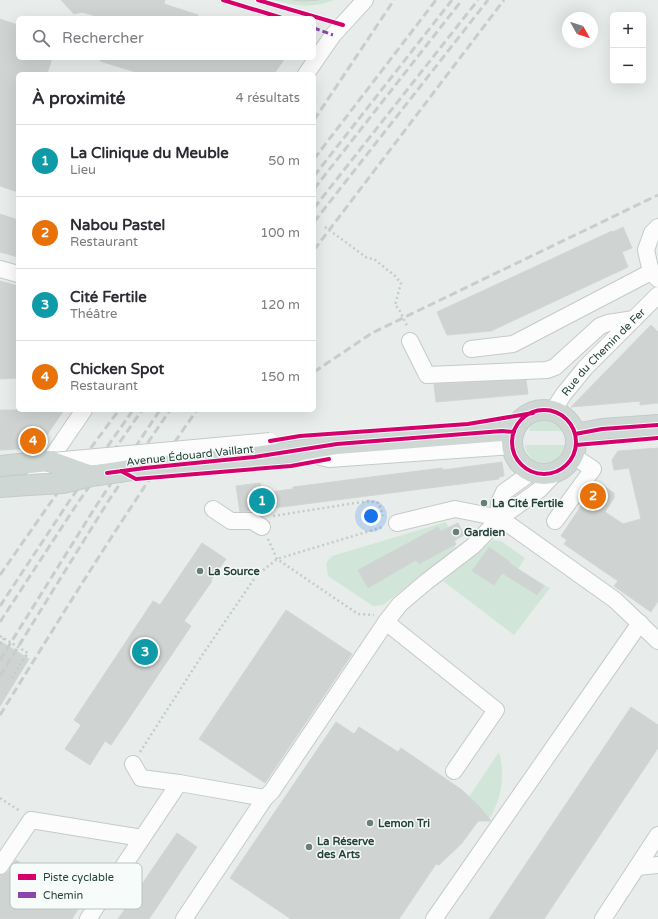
<!DOCTYPE html>
<html lang="fr">
<head>
<meta charset="utf-8">
<style>
	body { margin:0; font-family:"Varela Round",sans-serif; background:#f7f7f7; color:#2b2b33 }
	.controls { position:absolute; right:12px; top:12px; display:grid; overflow:hidden; border-radius:6px; box-shadow:0 4px 16px #0002 }
	.controls button { width:36px; height:36px; display:grid; place-items:center; padding:0; border:0; border-bottom:1px solid #e1e1e2; background:#fff; color:#2b2b33; font:20px sans-serif }
	.compass { position:absolute; left:562px; top:12px; width:36px; height:36px; border-radius:50%; background:#fff; box-shadow:0 4px 16px #0002; rotate:129deg }
	.you { position:absolute; left:371px; top:516px; width:14px; height:14px; margin:-10px; border:3px solid #fff; border-radius:50%; background:#1a73e8; box-shadow:0 0 0 6px #1a73e833 }
	.badge { display:grid; place-items:center; width:26px; height:26px; border-radius:50%; background:#697e78; color:#fff; font-size:13px; font-weight:700 }
	.pin { position:absolute; translate:-50% -50%; border:2px solid #fff; box-shadow:0 1px 4px #0006 }
	.list { margin:0; padding:0; list-style:none }
	h2 { display:flex; justify-content:space-between; align-items:center; height:52px; margin:0; padding:0 16px; font-size:17px }
	h2 small { font-size:13px; font-weight:400; color:#7c7c81 }
	.list li { display:grid; grid-template-columns:26px 1fr auto; gap:12px; align-items:center; box-sizing:border-box; height:72px; padding:0 16px; border-top:1px solid #e1e1e2 }
	.list b { display:block; font-size:15px; white-space:nowrap }
	.list p { margin:0; font-size:13px; white-space:nowrap; color:#7c7c81 }
	.list em { font-size:13px; font-style:normal; color:#7c7c81 }
	.icon { flex:none; width:22px; height:22px; fill:none; stroke:currentColor; stroke-width:2; stroke-linecap:round; stroke-linejoin:round }
	.map { position:relative; flex:none; width:658px; height:919px; overflow:hidden }
	.search { position:absolute; background:#fff; box-shadow:0 4px 16px #0002; left:16px; top:16px; width:300px; height:44px; display:flex; align-items:center; gap:10px; box-sizing:border-box; padding:0 14px; border-radius:6px; color:#7c7c81; font-size:15px }
	.panel { position:absolute; background:#fff; box-shadow:0 4px 16px #0002; left:16px; top:72px; width:300px; height:340px; border-radius:6px }
	.map>svg:first-child { display:block }
	.green { fill:#d1e6d8 }
	.building { fill:#cfd4d2; stroke:#d1d6d4 }
	.lines { fill:none; stroke-linecap:round; stroke-linejoin:round }
	.minor-casing { stroke:#c5cac8; stroke-width:18 }
	.major-casing { stroke:#c3ccc9; stroke-width:22 }
	.path { stroke:#c3ccca; stroke-width:2.5; stroke-dasharray:2 3; stroke-linecap:butt }
	.minor { stroke:#fcfcfc; stroke-width:16 }
	.major { stroke:#cfd7d5; stroke-width:20 }
	.tram { stroke:#c9cdcc; stroke-width:1 }
	.rail { stroke:#c9cdcc; stroke-width:3; stroke-dasharray:8 4; stroke-linecap:butt }
	.minor-bridge-casing { stroke:#c5cac8; stroke-width:18; stroke-linecap:butt }
	.major-bridge-casing { stroke:#c3ccc9; stroke-width:22; stroke-linecap:butt }
	.path-bridge { stroke:#c3ccca; stroke-width:2.5; stroke-dasharray:2 3; stroke-linecap:butt }
	.minor-bridge { stroke:#fcfcfc; stroke-width:16 }
	.major-bridge { stroke:#cfd7d5; stroke-width:20 }
	.quiet { stroke:#8e44ad; stroke-width:3; stroke-dasharray:6 3; stroke-linecap:butt }
	.cycleway-casing { stroke:#f7fbf9; stroke-width:6 }
	.cycleway { stroke:#d6006c; stroke-width:4 }
	.poi-dot { fill:#697e78; stroke:#f7fbf9; stroke-width:1.5 }
	.labels { text-anchor:middle; stroke-width:3; stroke-linejoin:round; paint-order:stroke }
	.street-label { font-size:11px; fill:#24423a; stroke:#f7fbf9 }
	.poi-label { font-size:11px; font-weight:bold; fill:#24423a; stroke:#f7fbf9; text-anchor:start }
	.key { fill:#f7fbf9; stroke:#b8c4c0; stroke-width:1 }
	.key-label { font-size:11px; fill:#24423a }
</style>
</head>
<body>
<div class="map">
<svg width="658" height="919" viewBox="0 0 658 919">
	<rect width="100%" height="100%" fill="#e8edeb"/>
	<path class="green" d="M273 0H334C314 9 294 6 273 0Z
		M544 421C552 422 558 425 562 431H529C530 423 537 422 544 421Z
		M525 445H566C564 468 527 469 525 445Z
		M446 522 456 544 455 548 449 554 383 605 373 606 328 576 326 563 332 556Z
		M493 540 501 541 525 558 518 569 550 588 514 635 443 581Z
		M499 752C506 776 501 801 488 821L486 815 469 797Z"/>
	<path class="building" d="M61 0H165L164 4 198 15V18H102L82 12 74 14Z
		M0 19 18 25V58H52L47 74H18V192L0 186Z
		M101 58H285L274 74H142L100 61Z
		M0 214 18 220V257L0 252Z
		M623 227 632 248 622 252 628 267 491 331 447 335 437 312 612 231 613 232Z
		M0 281 18 286V378L0 379Z
		M651 325 658 332V403L640 405V401L571 407Z
		M526 380 528 394 436 402 434 384Z
		M0 410H64L38 448 0 450Z
		M658 448V601L651 612 614 586 618 581 564 544 567 540 561 536 597 482 614 493V498L605 512 623 524 641 519 629 468 614 470 612 460 618 451Z
		M502 462 504 476 499 477V479L289 506 240 512 236 486 260 483 262 493 293 489V487L442 468 443 470Z
		M458 523 464 535 454 541 456 544 419 564 416 560 368 588 358 570 438 527 441 531Z
		M202 543 226 559 211 580 212 581 184 621 191 626 111 745 105 741 90 765 65 749 81 725 74 720 153 601 160 605Z
		M489 547 510 562 509 563 544 586 537 595 502 573 494 585 472 571Z
		M286 610 352 654 265 783 199 739Z
		M0 641 29 659 0 706Z
		M631 707 658 725V748L544 919H489Z
		M336 722 354 734 359 727 398 752 401 748 462 790 480 807 491 821H478L462 843 439 865 436 864 399 919H291L230 878Z
		M177 833 197 847 149 919H118Z
		M16 860 82 903 72 919H0V875L4 874 8 872Z"/>
	<g class="lines">
		<defs>
			<g id="minor">
				<path d="M306 74 333 35 365 0"/>
				<path d="M658 227 652 233 646 250 651 272 658 279"/>
				<path d="M0 269 18 274"/>
				<path d="M410 341 427 375 547 370 555 367 600 326 608 323 634 319"/>
				<path d="M471 349 513 344 651 272"/>
				<path id="s1" d="M553 411 563 395 585 368 658 295"/>
				<path d="M300 452 329 459 513 446"/>
				<path d="M29 485 49 461 84 410"/>
				<path d="M213 509 231 521H252L262 527"/>
				<path d="M500 518 499 503 504 492 532 472"/>
				<path d="M555 521 593 469 573 456"/>
				<path d="M397 523 455 509 500 518 615 600 658 641"/>
				<path d="M386 622 496 710 454 771"/>
				<path d="M133 764 141 778 179 783 265 798"/>
				<path d="M0 866 31 820 142 838"/>
				<path d="M637 867 658 865"/>
				<path d="M88 919 179 783"/>
				<path d="M184 919 265 798 272 791 386 622 400 604 426 582 473 546 500 518 539 490 556 472"/>
				<path d="M434 919 640 623"/>
				<path d="M603 919 658 835"/>
			</g>
			<path id="major" d="M512 442a32 32 0 1 1 64 0a32 32 0 1 1-64 0Z
				M575 434 602 429 658 425
				M297 451 337 444 502 431 514 432
				M0 466 49 461
				M0 487 29 485"/>
		</defs>
		<use href="#minor" class="minor-casing"/>
		<use href="#major" class="major-casing"/>
		<path class="path" d="M325 227 367 258 374 259 395 276 401 283 395 305 399 309 408 328
			M273 516 368 501 379 503 383 516
			M268 539 277 559 358 614 374 615
			M0 644 4 638
			M12 678 25 657
			M140 752 201 657 256 576 277 559 383 527
			M0 798 20 811"/>
		<use href="#minor" class="minor"/>
		<use href="#major" class="major"/>
		<path class="tram" d="M293 0 303 1 318 0"/>
		<path class="rail" d="M314 120 394 0
			M314 159 436 0
			M314 176 452 0
			M314 189 462 0
			M314 208 478 0
			M314 222 488 0
			M314 250 504 0
			M314 372 372 333 403 318 658 195
			M0 575 53 499 119 410
			M0 606 68 503 133 410
			M0 622 75 507 142 410
			M0 660 96 506 160 410
			M0 676 109 500 170 410
			M0 715C64 612 127 509 197 410"/>
		<defs>
			<path id="minor-bridge" d="M53 461 270 441"/>
			<path id="major-bridge" d="M49 461 91 476
				M29 485 63 483 91 476 145 468 254 457 297 451"/>
		</defs>
		<use href="#minor-bridge" class="minor-bridge-casing"/>
		<use href="#major-bridge" class="major-bridge-casing"/>
		<path class="path-bridge" d="M0 636 28 653 25 657"/>
		<use href="#minor-bridge" class="minor-bridge"/>
		<use href="#major-bridge" class="major-bridge"/>
		<path class="quiet" d="M314 28 333 35"/>
		<defs>
			<path id="cycleway" d="M223 0 282 18
				M258 0 343 25
				M512 442a32 32 0 1 1 64 0a32 32 0 1 1-64 0Z
				M575 434 602 429 658 425
				M270 441 300 436 468 424 533 413
				M576 445 658 438
				M121 471 136 479 291 466 329 459
				M107 473 145 468 254 457 337 444 502 431 514 432"/>
		</defs>
		<use href="#cycleway" class="cycleway-casing"/>
		<use href="#cycleway" class="cycleway"/>
	</g>
	<g class="poi-dot">
		<circle cx="484" cy="503" r="4"/>
		<circle cx="456" cy="532" r="4"/>
		<circle cx="200" cy="571" r="4"/>
		<circle cx="370" cy="823" r="4"/>
		<circle cx="309" cy="847" r="4"/>
	</g>
	<g class="labels">
		<g class="street-label">
			<text dy="4" stroke="none"><textPath href="#s1" startOffset="78">Rue du Chemin de Fer</textPath></text>
			<text transform="translate(190 455) rotate(-6)" y="4">Avenue Édouard Vaillant</text>
		</g>
		<g class="poi-label">
			<text x="492" y="507">La Cité Fertile</text>
			<text x="464" y="536">Gardien</text>
			<text x="208" y="575">La Source</text>
			<text x="378" y="827">Lemon Tri</text>
			<text x="317" y="845">La Réserve<tspan x="317" dy="13">des Arts</tspan></text>
		</g>
	</g>
	<rect x="10" y="863" width="132" height="46" rx="6" class="key"/>
	<rect x="18" y="874" width="18" height="6" fill="#d6006c"/>
	<rect x="18" y="892" width="18" height="6" fill="#8e44ad"/>
	<g class="key-label">
		<text x="43" y="881">Piste cyclable</text>
		<text x="43" y="899">Chemin</text>
	</g>
</svg>
<div class="controls">
<button>+</button>
<button>−</button>
</div>
<svg class="compass" viewBox="-18 -18 36 36"><path d="M0-13l5 13h-10z" fill="#e53935"/><path d="M0 13l5-13h-10z" fill="#7c7c81"/></svg>
<div class="you"></div>
<div class="pin badge" style="left:262px;top:501px;background:#0f9aa8">1</div>
<div class="pin badge" style="left:593px;top:496px;background:#e8710a">2</div>
<div class="pin badge" style="left:145px;top:652px;background:#0f9aa8">3</div>
<div class="pin badge" style="left:33px;top:441px;background:#e8710a">4</div>
<div class="search"><svg class="icon" aria-label="search" viewBox="0 0 24 24"><circle cx="10" cy="10" r="6"/><path d="M15 15l6 6"/></svg>Rechercher</div>
<section class="panel">
<h2>À proximité<small>4 résultats</small></h2>
<ul class="list">
<li><span class="badge" style="background:#0f9aa8">1</span><div><b>La Clinique du Meuble</b><p>Lieu</p></div><em>50 m</em></li>
<li><span class="badge" style="background:#e8710a">2</span><div><b>Nabou Pastel</b><p>Restaurant</p></div><em>100 m</em></li>
<li><span class="badge" style="background:#0f9aa8">3</span><div><b>Cité Fertile</b><p>Théâtre</p></div><em>120 m</em></li>
<li><span class="badge" style="background:#e8710a">4</span><div><b>Chicken Spot</b><p>Restaurant</p></div><em>150 m</em></li>
</ul>
</section>
</div>
</body>
</html>
